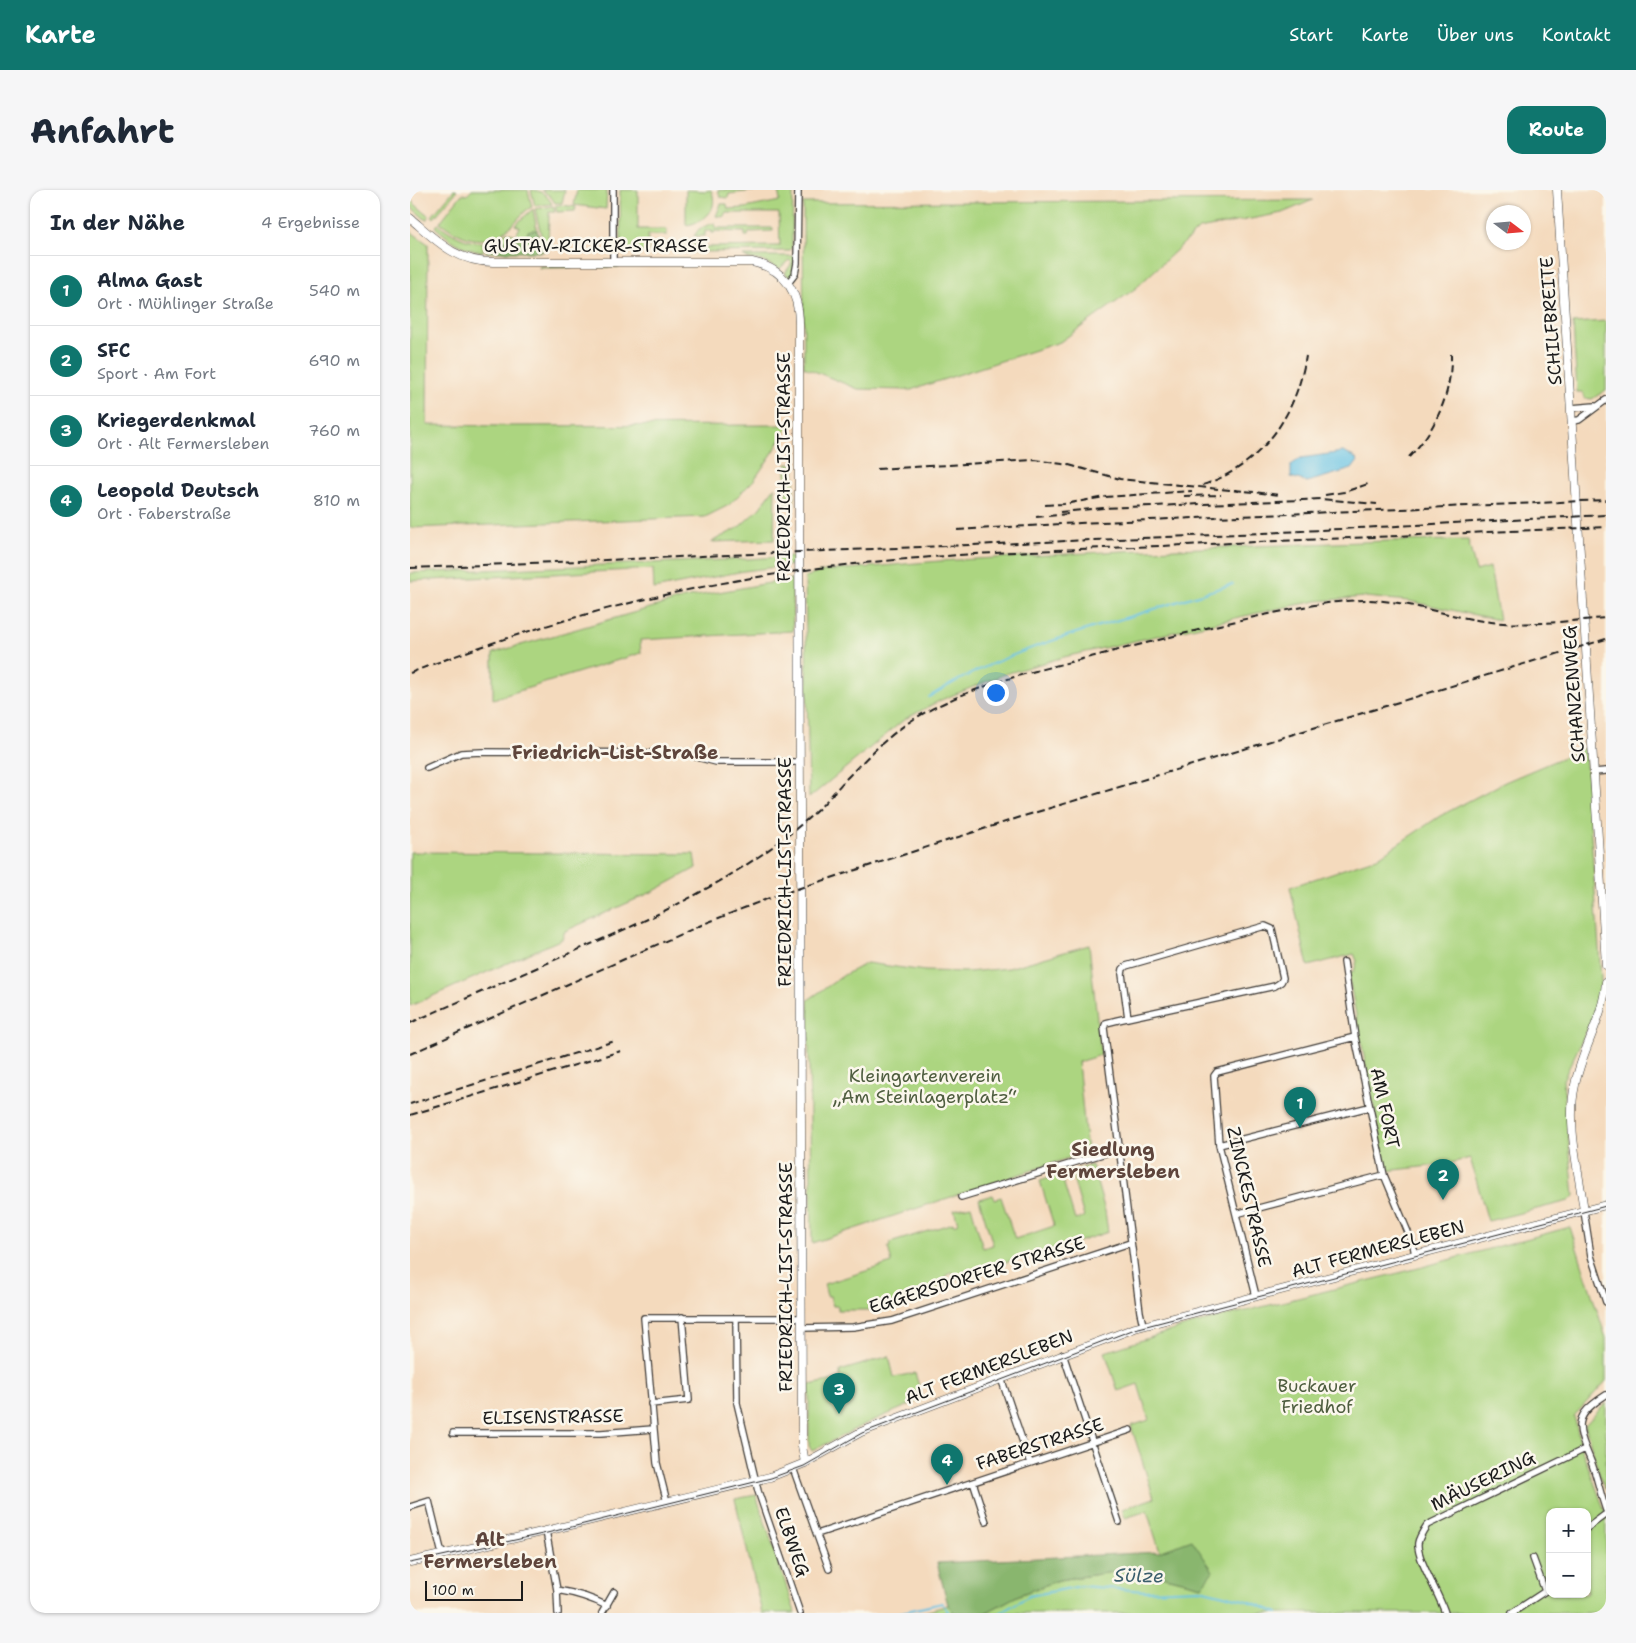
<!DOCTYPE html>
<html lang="de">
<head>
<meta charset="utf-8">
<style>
	body { margin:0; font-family:"Shantell Sans",sans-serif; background:#f6f6f7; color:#1f2937 }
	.controls { position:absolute; right:15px; bottom:15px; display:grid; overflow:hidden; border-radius:10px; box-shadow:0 1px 4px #0004 }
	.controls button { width:45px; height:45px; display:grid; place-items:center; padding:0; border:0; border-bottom:1px solid #e0e1e3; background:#fff; color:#1f2937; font:25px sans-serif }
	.compass { position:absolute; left:1076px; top:15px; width:45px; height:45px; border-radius:50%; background:#fff; box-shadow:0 1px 4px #0004; rotate:106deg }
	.scale { position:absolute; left:15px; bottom:12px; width:98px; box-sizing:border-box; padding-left:5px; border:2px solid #1c1c1c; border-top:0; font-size:14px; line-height:18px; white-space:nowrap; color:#1c1c1c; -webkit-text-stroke:4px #fbf7ec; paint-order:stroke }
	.you { position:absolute; left:585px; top:502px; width:18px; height:18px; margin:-12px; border:4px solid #fff; border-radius:50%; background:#1a73e8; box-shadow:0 0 0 8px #1a73e833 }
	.badge { display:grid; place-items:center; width:32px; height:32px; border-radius:50%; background:#0f766e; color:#fff; font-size:16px; font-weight:700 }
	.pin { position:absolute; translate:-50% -41px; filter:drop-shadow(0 1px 2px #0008) }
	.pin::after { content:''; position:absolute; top:26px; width:18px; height:15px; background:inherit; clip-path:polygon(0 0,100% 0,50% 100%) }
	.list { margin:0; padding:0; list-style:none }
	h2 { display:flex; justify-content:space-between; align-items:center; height:65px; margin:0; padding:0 20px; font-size:21px }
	h2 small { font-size:16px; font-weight:400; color:#747a83 }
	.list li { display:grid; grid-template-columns:32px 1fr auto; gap:15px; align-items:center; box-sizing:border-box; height:70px; padding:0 20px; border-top:1px solid #e0e1e3 }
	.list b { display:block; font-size:19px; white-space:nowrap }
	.list p { margin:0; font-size:16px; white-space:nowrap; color:#747a83 }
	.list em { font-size:16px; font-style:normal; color:#747a83 }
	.map { position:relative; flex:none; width:1196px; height:1423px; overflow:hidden; border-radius:15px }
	header { display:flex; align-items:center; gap:30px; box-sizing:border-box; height:70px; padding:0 25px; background:#0f766e; color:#fff }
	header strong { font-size:24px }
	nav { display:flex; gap:28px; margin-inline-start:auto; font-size:18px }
	.intro { display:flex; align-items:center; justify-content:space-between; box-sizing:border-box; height:120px; padding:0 30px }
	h1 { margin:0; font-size:35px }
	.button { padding:12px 22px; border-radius:15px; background:#0f766e; color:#fff; font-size:18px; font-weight:700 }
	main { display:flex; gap:30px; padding:0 30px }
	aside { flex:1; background:#fff; border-radius:15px; box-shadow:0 1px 4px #0004 }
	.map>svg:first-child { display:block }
	.green { fill:#acd580; stroke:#64784e; fill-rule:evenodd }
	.forest { fill:#89b66e; stroke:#526945 }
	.water { fill:#66c2e4; stroke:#416f80 }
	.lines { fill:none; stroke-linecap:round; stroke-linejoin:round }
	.stream { stroke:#66c2e4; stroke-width:2 }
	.street-casing { stroke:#3c3834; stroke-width:8 }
	.secondary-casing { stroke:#3c3834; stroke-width:9 }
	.street { stroke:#fff; stroke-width:5.5 }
	.secondary { stroke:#fff; stroke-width:8 }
	.tram { stroke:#1c1c1c; stroke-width:1 }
	.rail { stroke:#1c1c1c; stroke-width:2; stroke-dasharray:8 4; stroke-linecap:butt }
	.labels { text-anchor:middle; stroke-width:5; stroke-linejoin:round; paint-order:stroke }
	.street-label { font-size:18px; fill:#1c1c1c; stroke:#fbf7ec }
	.park-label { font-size:18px; fill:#4e5d3f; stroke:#fbf7ec }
	.neighbourhood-label { font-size:19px; font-weight:bold; fill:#5e453c; stroke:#fbf7ec }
	.water-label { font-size:19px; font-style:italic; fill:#3a5e6c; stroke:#fbf7ec }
</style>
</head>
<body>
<header>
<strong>Karte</strong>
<nav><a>Start</a><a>Karte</a><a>Über uns</a><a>Kontakt</a></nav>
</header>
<div class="intro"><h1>Anfahrt</h1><a class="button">Route</a></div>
<main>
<aside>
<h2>In der Nähe<small>4 Ergebnisse</small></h2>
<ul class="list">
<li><span class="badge">1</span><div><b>Alma Gast</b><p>Ort · Mühlinger Straße</p></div><em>540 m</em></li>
<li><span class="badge">2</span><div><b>SFC</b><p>Sport · Am Fort</p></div><em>690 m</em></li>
<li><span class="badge">3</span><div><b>Kriegerdenkmal</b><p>Ort · Alt Fermersleben</p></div><em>760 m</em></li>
<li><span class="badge">4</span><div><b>Leopold Deutsch</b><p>Ort · Faberstraße</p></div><em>810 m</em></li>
</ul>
</aside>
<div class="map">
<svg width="1196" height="1423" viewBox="0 0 1196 1423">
	<rect width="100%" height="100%" fill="#fbf7ec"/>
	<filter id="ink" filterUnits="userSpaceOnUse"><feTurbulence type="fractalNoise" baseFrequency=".02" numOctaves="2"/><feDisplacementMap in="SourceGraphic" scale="10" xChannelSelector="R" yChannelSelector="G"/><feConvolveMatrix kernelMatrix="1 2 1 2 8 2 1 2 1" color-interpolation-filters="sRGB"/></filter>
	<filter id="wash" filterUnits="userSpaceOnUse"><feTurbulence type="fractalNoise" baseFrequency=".0096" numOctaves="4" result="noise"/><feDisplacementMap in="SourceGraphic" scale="20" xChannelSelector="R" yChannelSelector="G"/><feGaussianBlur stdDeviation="1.12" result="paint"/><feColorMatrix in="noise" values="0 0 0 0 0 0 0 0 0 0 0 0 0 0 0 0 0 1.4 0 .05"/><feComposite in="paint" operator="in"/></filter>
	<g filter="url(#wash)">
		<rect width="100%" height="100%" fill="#f4dabd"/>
		<path class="green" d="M44 0 47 1 24 28 22 26Z
			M62 0H118L122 17C114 20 109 29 102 35 77 58 54 51 30 32L52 4 57 5Z
			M121 0C131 0 137 5 142 14L125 16Z
			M132 0H155L152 13H145L141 7Z
			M167 0H197L196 19 164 15Z
			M210 0H228V39H257V45H238V62H211Z
			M276 0 296 1 301 0C310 19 294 33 276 35Z
			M308 0H351L319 4 318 8 310 7Z
			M368 0H383L382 57 379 61 283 62 284 53H288V57L370 56 369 23H315L314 27 306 26 311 14H317L318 19 335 18 370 11Z
			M0 10 19 26 16 30 0 16Z
			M903 10 872 23 789 39 726 98 650 152 501 200 448 199 394 177 393 13Z
			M151 15 166 17 165 21 147 22 145 16Z
			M143 16 145 22H139L138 61H135L125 19Z
			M123 19 127 40 118 41 116 48 112 51C97 46 91 53 76 57V52L89 47 97 42 106 45 110 37 105 35Z
			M28 34C42 44 55 53 73 52V62C53 60 40 50 25 37Z
			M300 34H305V38H363V41L339 42 338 46H335V42L305 41 304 43H302V41H295V46H284L289 39Z
			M23 40C41 55 57 67 82 66L79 68C57 67 41 57 23 43Z
			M0 41 18 54 17 235 93 236 382 235 376 240 364 261 344 290 319 315 295 327 0 338Z
			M333 66H385L386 88 381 90 375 83 382 73 379 70 369 79 353 71 336 68Z
			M130 76H209V77L129 78Z
			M1196 131V200L1182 209 1174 208 1173 202H1167L1163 133Z
			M376 274H384V317L376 316Z
			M365 297 364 350 301 352 328 338 349 319Z
			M1058 350 1066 381 1080 377 1089 430 999 411 955 407 907 411 861 420 654 467 595 484 531 510 495 529 399 608 395 387 414 381 530 371 713 361 978 351Z
			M383 366V375L334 381 244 399 243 379 0 391V383L338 369Z
			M382 389 383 441 230 450 231 463 83 509V463L275 408Z
			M1175 558 1191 788 1189 812 1186 821 1153 890 1164 1006 1159 1011 1078 1031 1060 968 1037 974 976 981 938 783 944 781 947 771 944 764 898 776 880 697 967 668 1030 626 1095 592Z
			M0 662 284 664 286 678 242 702 155 741 152 749 0 816Z
			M679 755 691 865 668 872 677 962 402 1053 398 810 434 785 457 773 515 781 558 782 599 778Z
			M682 975 695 1021 698 1042 662 1054V1053L617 1067 609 1068 546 1089 543 1082 535 1086 537 1094 462 1120H428V1116H423L420 1106H417L414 1094 482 1073 478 1057 480 1056V1053L543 1033V1035L548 1033 544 1020 561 1016 573 1058 583 1055 569 1009 583 1005 585 1009 591 1007 605 1049 644 1036 630 991 651 984 665 1030 674 1027 661 981Z
			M1160 1037 1196 1148V1191L1164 1226 1172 1260 1196 1324V1423H575L609 1405 649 1390 724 1379 792 1396 782 1351 750 1362 737 1321 715 1328 712 1319 744 1308 721 1236 739 1230 728 1194 708 1201 695 1162 779 1135 1005 1079ZM1140 1322H1177V1404H1140Z
			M479 1166 484 1187 505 1183 513 1209 453 1235 402 1261 399 1256V1195L430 1189V1181Z
			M1196 1213V1300L1190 1287 1175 1235Z
			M346 1305 385 1422V1423H352L325 1309Z
			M538 1415 544 1423H512Z"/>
		<path class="forest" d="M122 40H127L133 62H76V57L89 54 99 49 113 51 116 48 118 41Z
			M782 1350 803 1381 792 1396 724 1379 649 1390 609 1405 575 1423H544L538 1415 527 1373 749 1362Z"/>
		<path class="water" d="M933 262 944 267 948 271 942 279 897 292 881 287V275L891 268Z"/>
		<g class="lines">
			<path class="stream" d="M519 507C583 467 654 446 725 425 758 415 790 404 823 394
				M488 1423 532 1413 539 1423
				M590 1423 619 1406 671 1396 735 1401 790 1399 838 1411 868 1423"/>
		</g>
	</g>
	<g filter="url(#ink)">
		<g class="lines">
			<defs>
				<path id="street" d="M203 0V72
					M378 93 385 84 387 73 388 0
					M1161 218 1185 216
					M1162 231 1169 230 1196 210
					M17 578 51 563 72 562 271 563 306 572H389
					M1184 582 1196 581
					M934 772 945 847 974 985 1003 1054 1005 1065
					M718 828 712 784 713 779 716 776 855 736 862 739 873 788 871 792 865 796 708 830 696 833 694 838 730 1122 733 1135
					M809 955 959 917
					M551 1007 709 959
					M1174 1021 1181 1066 1196 1112
					M826 1024 974 985
					M846 1106 809 955 804 886 807 882 945 847
					M326 1128 327 1213 348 1301 390 1423
					M392 1138 443 1137 482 1131 720 1053
					M653 1164 709 1332
					M591 1188 620 1273
					M1196 1205C1163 1226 1166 1236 1180 1269 1187 1285 1190 1304 1196 1320
					M241 1214 279 1210 272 1127
					M43 1243H191L243 1239
					M383 1278 419 1379
					M563 1292 576 1332
					M257 1312 247 1273 234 1128H392
					M0 1317 19 1311 32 1364
					M1177 1338 1196 1324
					M136 1341 147 1400 148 1423
					M407 1344 720 1240
					M1123 1368 1135 1401
					M147 1400C165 1403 180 1407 197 1416
					M192 1423 204 1402
					M1035 1423C1030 1405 1006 1368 1008 1353 1009 1347 1013 1341 1017 1335L1175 1259
					M1102 1423 1140 1398"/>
				<path id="secondary" d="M1147 0 1196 775
					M0 28C27 51 46 72 83 72H342C375 79 389 102 389 134V307L392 1256 395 1273
					M1174 1021C1169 982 1156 934 1165 895 1172 859 1193 829 1196 792
					M0 1372 136 1341 360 1287 395 1273 451 1242 725 1138 1196 1015"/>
			</defs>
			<use href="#street" class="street-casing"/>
			<use href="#secondary" class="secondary-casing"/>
			<use href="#street" class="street"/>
			<use href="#secondary" class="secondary"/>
			<path class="tram" d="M0 1373 137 1343 361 1288 394 1276 452 1243 725 1139 1196 1016"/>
			<path class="rail" d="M999 267C1026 240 1042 203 1041 164
				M467 279 625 270 659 275 710 289 829 301
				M793 295C852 275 886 226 896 166
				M824 300 871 305
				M915 305 934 302 958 294
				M774 306 811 305
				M635 315 654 314 695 307 782 301
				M650 322 693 318 892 310 911 309 967 314
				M626 327 658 324
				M547 340 670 333 1196 310
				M0 378 853 343 1196 325
				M0 483C125 434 255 399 388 381 516 363 647 360 776 355 916 349 1056 343 1196 337
				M0 833 227 734C289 705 351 671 402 625 416 613 426 599 439 586 462 562 486 538 516 522 579 488 656 474 724 456 769 445 814 433 859 424 892 417 925 410 959 410 999 411 1035 426 1074 431 1114 437 1156 431 1196 428
				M0 864 296 733 362 707 614 626 1196 449
				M0 914 205 851
				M0 925 211 861"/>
		</g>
	</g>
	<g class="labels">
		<g class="street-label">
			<text x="186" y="62">GUSTAV-RICKER-STRASSE</text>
			<text transform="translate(1141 131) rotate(-94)" y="6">SCHILFBREITE</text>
			<text transform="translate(374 277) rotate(-90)" y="6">FRIEDRICH-LIST-STRASSE</text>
			<text transform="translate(1164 504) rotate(-94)" y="6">SCHANZENWEG</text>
			<text transform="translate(375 682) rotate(-90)" y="6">FRIEDRICH-LIST-STRASSE</text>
			<text transform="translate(975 918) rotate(78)" y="6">AM FORT</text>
			<text transform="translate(839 1007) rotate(77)" y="6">ZINCKESTRASSE</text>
			<text transform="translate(968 1059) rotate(-15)" y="6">ALT FERMERSLEBEN</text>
			<text transform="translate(567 1085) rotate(-17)" y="6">EGGERSDORFER STRASSE</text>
			<text transform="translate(376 1087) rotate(-90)" y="6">FRIEDRICH-LIST-STRASSE</text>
			<text transform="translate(579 1177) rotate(-21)" y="6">ALT FERMERSLEBEN</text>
			<text transform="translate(143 1227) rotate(-1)" y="6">ELISENSTRASSE</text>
			<text transform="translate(630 1254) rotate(-18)" y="6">FABERSTRASSE</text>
			<text transform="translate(1073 1291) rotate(-26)" y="6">MÄUSERING</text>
			<text transform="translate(382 1352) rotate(71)" y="6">ELBWEG</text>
		</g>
		<g class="park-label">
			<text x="515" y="892">Kleingartenverein<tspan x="515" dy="21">„Am Steinlagerplatz“</tspan></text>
			<text x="907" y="1202">Buckauer<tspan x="907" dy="21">Friedhof</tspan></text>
		</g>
		<g class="neighbourhood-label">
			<text x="205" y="569">Friedrich-List-Straße</text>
			<text x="703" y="966">Siedlung<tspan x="703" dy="22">Fermersleben</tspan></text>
			<text x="80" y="1356">Alt<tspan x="80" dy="22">Fermersleben</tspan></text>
		</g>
		<g class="water-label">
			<text transform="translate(729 1385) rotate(1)" y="7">Sülze</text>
		</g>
	</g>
</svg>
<div class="controls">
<button>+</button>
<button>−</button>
</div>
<svg class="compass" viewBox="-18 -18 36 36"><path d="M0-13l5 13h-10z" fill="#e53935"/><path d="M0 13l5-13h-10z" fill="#747a83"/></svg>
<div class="scale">100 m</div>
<div class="you"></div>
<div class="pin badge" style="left:890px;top:938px">1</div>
<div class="pin badge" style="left:1033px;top:1010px">2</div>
<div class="pin badge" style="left:429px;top:1224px">3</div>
<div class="pin badge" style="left:537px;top:1295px">4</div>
</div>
</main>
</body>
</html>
